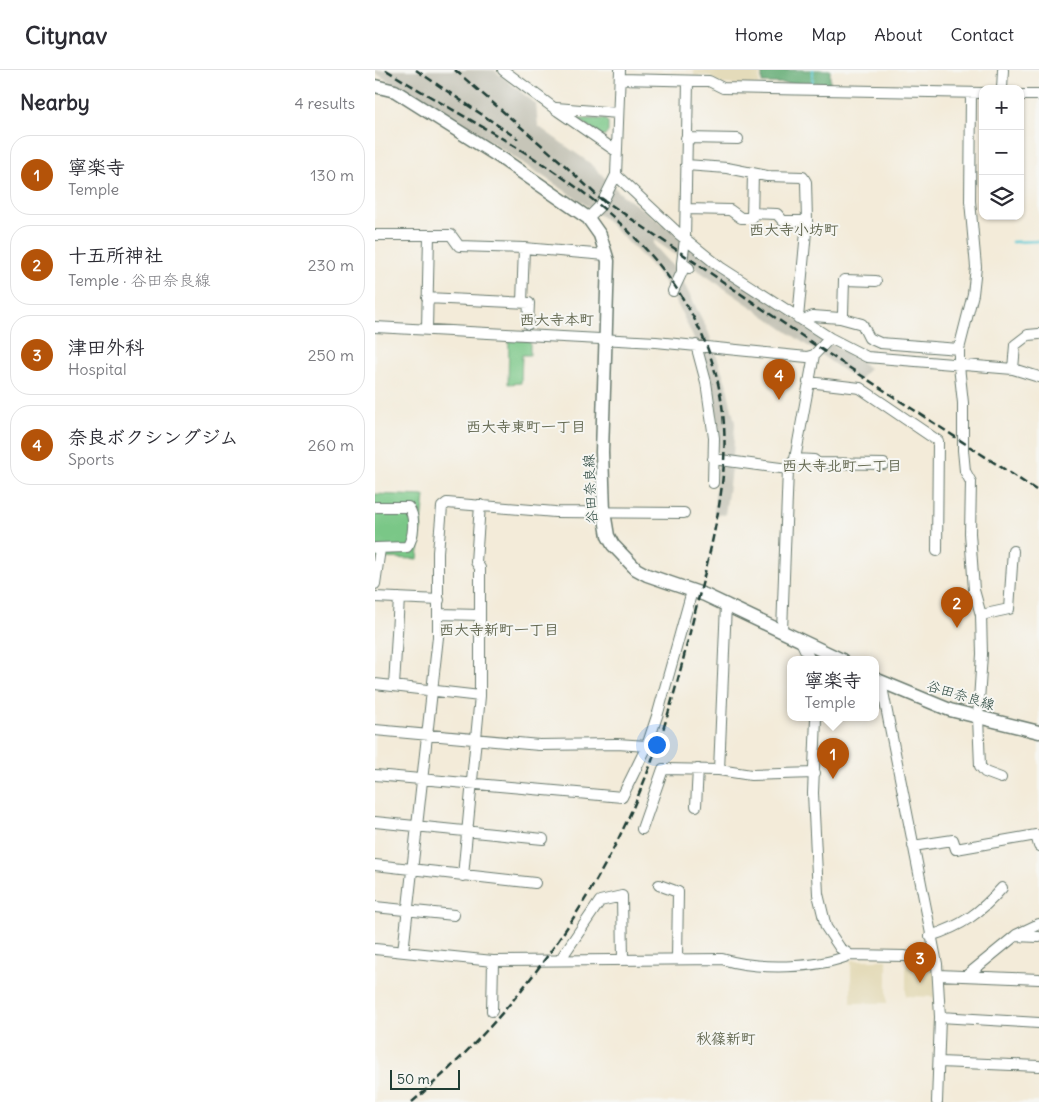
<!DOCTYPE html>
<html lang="en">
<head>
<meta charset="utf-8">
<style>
	body { margin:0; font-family:Delius,"Klee One",sans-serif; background:#f7f7f7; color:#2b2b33 }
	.controls { position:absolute; right:15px; top:15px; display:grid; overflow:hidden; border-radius:10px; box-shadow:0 1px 4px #0004 }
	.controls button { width:45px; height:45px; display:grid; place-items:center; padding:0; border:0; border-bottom:1px solid #e1e1e2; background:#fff; color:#2b2b33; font:25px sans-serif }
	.scale { position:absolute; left:15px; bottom:12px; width:70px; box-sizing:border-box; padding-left:5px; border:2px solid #1f3d34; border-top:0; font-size:14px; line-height:18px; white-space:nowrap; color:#1f3d34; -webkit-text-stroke:4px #f6f6f2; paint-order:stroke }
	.you { position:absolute; left:281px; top:674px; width:18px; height:18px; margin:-12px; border:4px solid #fff; border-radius:50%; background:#1a73e8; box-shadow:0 0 0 8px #1a73e833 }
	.badge { display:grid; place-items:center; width:32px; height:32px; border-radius:50%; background:#b45309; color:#fff; font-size:16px; font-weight:700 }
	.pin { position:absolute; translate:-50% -41px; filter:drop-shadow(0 1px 2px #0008) }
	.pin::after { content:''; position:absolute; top:26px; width:18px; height:15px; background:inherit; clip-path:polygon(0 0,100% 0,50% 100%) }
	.popup { position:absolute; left:412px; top:586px; width:92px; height:65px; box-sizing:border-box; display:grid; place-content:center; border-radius:10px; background:#fff; filter:drop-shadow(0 1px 4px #0005); font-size:16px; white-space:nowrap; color:#7c7c81 }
	.popup b { font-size:19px; color:#2b2b33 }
	.popup::after { content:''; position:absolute; left:50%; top:100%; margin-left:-10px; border:10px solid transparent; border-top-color:#fff }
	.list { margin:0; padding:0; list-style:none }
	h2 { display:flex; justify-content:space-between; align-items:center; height:65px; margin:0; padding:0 20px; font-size:21px }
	h2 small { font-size:16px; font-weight:400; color:#7c7c81 }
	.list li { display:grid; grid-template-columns:32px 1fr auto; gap:15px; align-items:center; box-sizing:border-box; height:80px; margin:0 10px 10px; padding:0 10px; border:1px solid #e1e1e2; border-radius:20px }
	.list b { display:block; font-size:19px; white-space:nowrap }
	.list p { margin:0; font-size:16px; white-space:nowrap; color:#7c7c81 }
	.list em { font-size:16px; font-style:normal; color:#7c7c81 }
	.icon { flex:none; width:28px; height:28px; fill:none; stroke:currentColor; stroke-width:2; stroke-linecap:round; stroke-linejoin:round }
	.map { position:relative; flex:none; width:664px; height:1032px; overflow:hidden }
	header { display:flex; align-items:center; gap:30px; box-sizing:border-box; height:70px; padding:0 25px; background:#fff; border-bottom:1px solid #e1e1e2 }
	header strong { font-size:24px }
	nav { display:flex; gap:28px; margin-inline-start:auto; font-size:18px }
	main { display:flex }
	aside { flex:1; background:#fff }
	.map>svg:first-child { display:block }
	.built { fill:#e4dbba }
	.industrial { fill:#c6c5b8 }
	.green { fill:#7ac787; stroke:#4c825e }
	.forest { fill:#63ac74; stroke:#417454 }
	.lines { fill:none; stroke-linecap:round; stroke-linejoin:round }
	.stream { stroke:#5dc9d4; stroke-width:2.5 }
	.minor-casing { stroke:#697a6e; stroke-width:12 }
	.major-casing { stroke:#697a6e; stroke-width:15 }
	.minor { stroke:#fff; stroke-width:10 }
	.major { stroke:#fff; stroke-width:12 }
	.rail { stroke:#1f3d34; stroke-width:2.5; stroke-dasharray:8 4; stroke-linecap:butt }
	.labels { text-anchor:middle; stroke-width:4; stroke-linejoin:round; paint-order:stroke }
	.street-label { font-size:14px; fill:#1f3d34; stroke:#f6f6f2 }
	.neighbourhood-label { font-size:15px; font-weight:bold; fill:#646952; stroke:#f6f6f2 }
</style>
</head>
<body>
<header>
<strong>Citynav</strong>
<nav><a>Home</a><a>Map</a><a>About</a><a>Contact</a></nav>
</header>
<main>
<aside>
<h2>Nearby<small>4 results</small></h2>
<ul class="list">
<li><span class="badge">1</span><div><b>寧楽寺</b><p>Temple</p></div><em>130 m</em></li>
<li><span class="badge">2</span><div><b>十五所神社</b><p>Temple · 谷田奈良線</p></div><em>230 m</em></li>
<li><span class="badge">3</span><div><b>津田外科</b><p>Hospital</p></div><em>250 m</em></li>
<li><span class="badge">4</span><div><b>奈良ボクシングジム</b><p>Sports</p></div><em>260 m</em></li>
</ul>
</aside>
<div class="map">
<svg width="664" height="1032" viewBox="0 0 664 1032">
	<rect width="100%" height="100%" fill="#f6f6f2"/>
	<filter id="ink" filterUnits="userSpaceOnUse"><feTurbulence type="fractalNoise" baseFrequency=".02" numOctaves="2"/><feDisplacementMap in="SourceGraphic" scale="10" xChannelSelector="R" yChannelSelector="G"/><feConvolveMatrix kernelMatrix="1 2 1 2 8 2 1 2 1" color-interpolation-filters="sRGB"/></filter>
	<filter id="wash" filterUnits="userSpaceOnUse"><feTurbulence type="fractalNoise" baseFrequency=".0096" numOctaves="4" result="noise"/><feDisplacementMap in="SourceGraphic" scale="20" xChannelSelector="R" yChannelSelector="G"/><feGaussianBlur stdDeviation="1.12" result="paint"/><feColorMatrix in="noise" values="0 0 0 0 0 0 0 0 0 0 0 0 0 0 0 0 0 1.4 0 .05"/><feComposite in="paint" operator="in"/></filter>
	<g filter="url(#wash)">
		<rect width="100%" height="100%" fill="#f3ebd9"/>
		<path class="built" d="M319 0H385L384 15 346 14 334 6H319Z
			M476 890H512V933H476Z
			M531 893 560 899 559 927 531 926Z"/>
		<path class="industrial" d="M0 0H119L161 34 163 56 216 94 246 124 449 269 494 298 484 311 279 170V175L303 202 333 261 351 313 360 353 358 385 350 445 339 444 344 358 332 296 297 223 276 195 231 150 204 130 113 70 0 3Z"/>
		<path class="green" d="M203 49H229L233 52V62L229 67Z
			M134 269 155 271V285H147L146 313 133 314Z
			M0 424 50 426 43 489 0 488Z"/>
		<path class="forest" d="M387 0H455V14L387 13Z"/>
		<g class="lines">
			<path class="stream" d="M437 15 438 0
				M637 172 664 171"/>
		</g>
	</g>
	<g filter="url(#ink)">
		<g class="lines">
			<defs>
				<path id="minor" d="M128 0 183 41 241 81
					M245 9 334 11 348 18 608 23
					M627 19 628 0
					M596 24 595 131 601 197 598 224 584 279V296L588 333V380L590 401 596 412 595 463 599 520 606 545 607 584 603 647 605 696 610 702 626 708
					M645 25H664
					M181 38 243 43
					M311 68 363 69
					M311 95 352 98 392 106 428 107 431 112 432 151 423 248
					M241 105 304 164 345 197 455 268 492 287 638 299 664 307
					M311 139 355 140 366 148H377L378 103
					M377 143 402 144 408 151H432
					M213 148 226 135 241 105 245 0
					M0 165H76L84 176 149 178 231 185
					M307 193 310 169 313 11
					M298 221 307 202V193L314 198
					M52 228 154 233 153 254
					M147 232 149 178
					M465 248 487 254 494 268 505 273 584 279
					M428 250 438 246 465 248 468 244 469 210 501 211
					M0 257 281 272 432 287 439 285 455 268
					M52 259 54 165
					M321 275 331 312 339 368 338 413
					M638 299 640 275 653 265 664 264
					M433 312 485 318 563 371 562 481
					M338 389 413 399 420 389 439 285
					M420 389 439 390 442 393 509 394
					M0 437H33C41 446 39 468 32 477L0 478
					M0 514 5 479
					M0 527 64 530
					M351 534 344 700 376 705 440 703
					M64 544 104 545
					M606 545 634 539 638 481
					M407 561 413 399
					M425 569 435 590
					M506 612 562 894 565 947 562 1032
					M0 614 105 626
					M19 616 24 528
					M441 648 438 723 443 824 451 857 465 878 475 885 530 886 562 894
					M0 660 164 675 242 674 272 676
					M0 705 247 727 272 676 283 643 317 521
					M321 736 323 699
					M0 752 168 769
					M267 759 288 699 344 700
					M538 776 578 770 581 779 661 765 664 776
					M0 795 160 813
					M88 806 105 626V498L101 492 105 435
					M284 815 303 822 302 888
					M0 837 79 845
					M641 865 664 854
					M555 866C587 856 605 843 627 818
					M0 879 118 891 347 889C382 900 441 899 475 885
					M28 882 63 567V482L67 437 72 433 180 442 309 443
					M185 890 225 831 247 826 248 889
					M563 905 664 909
					M591 906 640 866 664 867
					M117 941 118 891
					M565 947 664 953
					M564 992 664 996"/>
				<path id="major" d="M0 16 20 21 126 88 213 148 225 165 233 191 227 382 229 442 233 466 238 475 261 499 272 505 330 525 467 590
					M500 609 575 640 664 662"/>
			</defs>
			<use href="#minor" class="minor-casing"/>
			<use href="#major" class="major-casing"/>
			<use href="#minor" class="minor"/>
			<use href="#major" class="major"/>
			<path class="rail" d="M11 0C113 64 237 117 305 224 372 330 351 421 322 534 309 586 297 638 278 688 230 820 144 942 37 1032
				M41 0 143 69
				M80 0 185 91 230 133
				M226 128 446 279 664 422"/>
		</g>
	</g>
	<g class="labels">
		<g class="street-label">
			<text transform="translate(215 419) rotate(-93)" y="5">谷田奈良線</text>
			<text transform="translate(586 625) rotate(17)" y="5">谷田奈良線</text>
		</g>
		<g class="neighbourhood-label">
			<text x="419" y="165">西大寺小坊町</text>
			<text x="182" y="255">西大寺本町</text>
			<text x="151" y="362">西大寺東町一丁目</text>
			<text x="467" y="401">西大寺北町一丁目</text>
			<text x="124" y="565">西大寺新町一丁目</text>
			<text x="351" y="974">秋篠新町</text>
		</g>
	</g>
</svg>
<div class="controls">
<button>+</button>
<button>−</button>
<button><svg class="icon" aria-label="layers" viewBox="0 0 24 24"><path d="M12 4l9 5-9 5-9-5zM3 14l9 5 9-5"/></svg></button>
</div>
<div class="scale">50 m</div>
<div class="you"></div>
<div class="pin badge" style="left:458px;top:709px">1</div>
<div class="popup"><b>寧楽寺</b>Temple</div>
<div class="pin badge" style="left:582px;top:558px">2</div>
<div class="pin badge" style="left:545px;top:913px">3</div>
<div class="pin badge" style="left:404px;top:330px">4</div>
</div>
</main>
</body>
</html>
